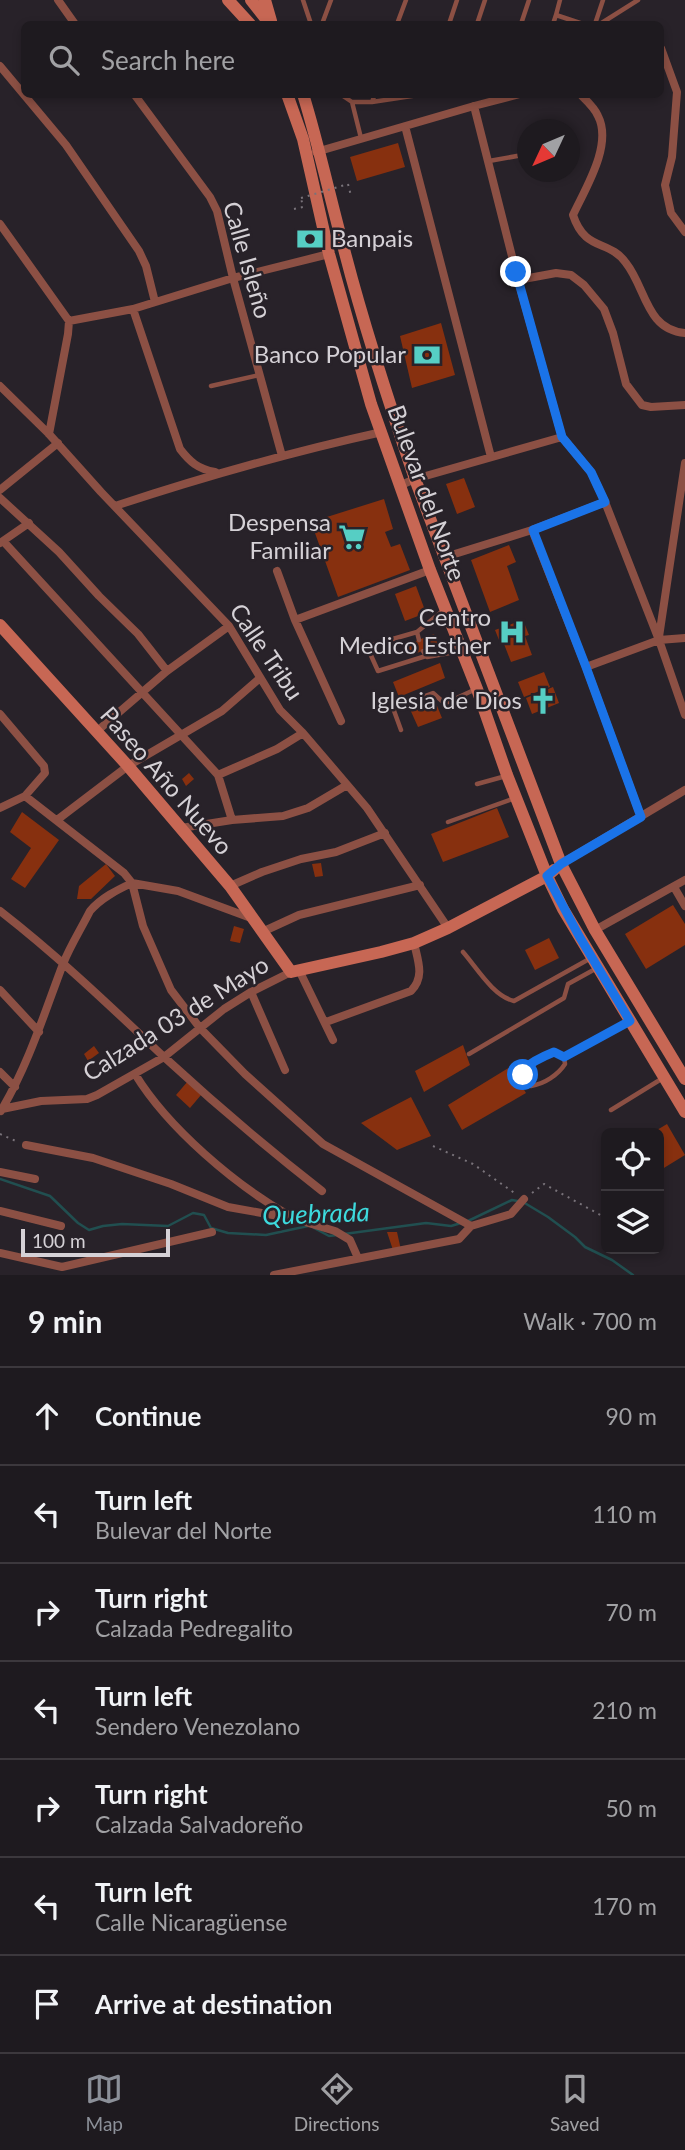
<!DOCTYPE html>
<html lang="en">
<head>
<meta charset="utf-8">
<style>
	body { margin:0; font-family:Lato,sans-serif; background:#2b272c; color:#f1f3f6 }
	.controls { position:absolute; right:21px; bottom:21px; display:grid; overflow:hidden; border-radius:10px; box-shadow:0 4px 10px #0003 }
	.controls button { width:63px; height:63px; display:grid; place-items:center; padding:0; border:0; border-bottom:2px solid #3c383d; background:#1e1a1f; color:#f1f3f6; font:35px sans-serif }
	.compass { position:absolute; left:517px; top:119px; width:63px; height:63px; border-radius:50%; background:#1e1a1f; box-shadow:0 4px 10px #0003; rotate:226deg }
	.scale { position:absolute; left:21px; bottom:18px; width:149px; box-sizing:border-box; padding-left:7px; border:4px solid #d5d1d6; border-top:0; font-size:19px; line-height:24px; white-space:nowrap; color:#d5d1d6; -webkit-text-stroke:5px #282229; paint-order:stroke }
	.stop { position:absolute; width:21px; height:21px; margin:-16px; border:5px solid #1a73e8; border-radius:50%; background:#fff }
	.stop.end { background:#1a73e8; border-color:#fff; box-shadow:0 2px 7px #0008 }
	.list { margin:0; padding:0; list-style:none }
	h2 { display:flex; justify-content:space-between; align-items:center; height:91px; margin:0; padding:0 28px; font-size:30px }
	h2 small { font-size:23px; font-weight:400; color:#a1a1a4 }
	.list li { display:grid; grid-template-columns:46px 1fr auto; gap:21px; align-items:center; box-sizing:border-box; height:98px; padding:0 28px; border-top:2px solid #3c383d }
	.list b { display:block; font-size:26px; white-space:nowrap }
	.list p { margin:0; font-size:23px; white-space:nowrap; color:#a1a1a4 }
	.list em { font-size:23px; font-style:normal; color:#a1a1a4 }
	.icon { flex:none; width:38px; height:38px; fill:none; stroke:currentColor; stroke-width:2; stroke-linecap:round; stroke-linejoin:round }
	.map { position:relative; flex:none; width:685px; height:1275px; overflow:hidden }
	.search { position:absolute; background:#1e1a1f; box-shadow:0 4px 10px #0003; left:21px; right:21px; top:21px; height:77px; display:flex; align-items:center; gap:18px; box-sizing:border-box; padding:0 24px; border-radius:10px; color:#a1a1a4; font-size:26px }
	.sheet { height:777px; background:#1e1a1f }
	nav { display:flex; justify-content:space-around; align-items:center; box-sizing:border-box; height:98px; border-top:2px solid #3c383d; background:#1e1a1f; font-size:19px; color:#a1a1a4 }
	nav a { display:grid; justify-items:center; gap:4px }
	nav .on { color:#8c9099 }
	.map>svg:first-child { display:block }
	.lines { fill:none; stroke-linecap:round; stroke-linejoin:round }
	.stream { stroke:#214f50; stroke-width:2.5 }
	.building { fill:#87300f }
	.path { stroke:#79737a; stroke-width:2; stroke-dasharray:2 5; stroke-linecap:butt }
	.lane { stroke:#8c5044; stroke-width:4.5 }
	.street { stroke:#8c5044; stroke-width:8 }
	.secondary { stroke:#c76754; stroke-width:12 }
	.path-bridge { stroke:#79737a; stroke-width:2; stroke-dasharray:2 5; stroke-linecap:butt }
	.route { stroke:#1a73e8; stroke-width:9 }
	.labels { text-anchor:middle; stroke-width:5; stroke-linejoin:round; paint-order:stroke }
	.poi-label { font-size:24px; fill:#d5d1d6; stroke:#282229; text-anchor:end }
	.street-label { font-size:24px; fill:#d5d1d6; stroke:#282229 }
	.water-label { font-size:26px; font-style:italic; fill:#3ddadd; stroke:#282229 }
</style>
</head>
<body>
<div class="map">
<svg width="685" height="1275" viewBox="0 0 685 1275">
	<rect width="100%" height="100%" fill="#282229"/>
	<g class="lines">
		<path class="stream" d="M0 1179 50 1196 78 1223 89 1230 103 1226 122 1224 168 1226 193 1213 204 1215 211 1228 228 1233 266 1235 308 1226
			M468 1221 512 1200 523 1202 548 1217 575 1237 585 1247 612 1260 633 1275
			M314 1228 329 1236 337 1235
			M344 1234 426 1223 451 1226 461 1223"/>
	</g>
	<path class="building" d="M398 143 405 167 357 181 350 157Z
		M441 323 455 375 412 388 400 336Z
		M464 478 475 507 457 514 446 484Z
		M384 499 393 529 385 532 391 547 400 544 410 570 338 597 311 522Z
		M509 545 516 562 507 566 519 600 490 612 471 560Z
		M416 586 426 613 405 621 395 594Z
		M523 620 529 635 525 636 532 655 511 662 504 644 501 645 495 630Z
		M434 634 438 645 409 656 405 645Z
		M440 663 445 678 399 697 393 682Z
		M544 672 550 687 524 697 518 682Z
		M553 687 559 703 532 714 526 698Z
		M433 696 442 718 418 727 409 707Z
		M189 773 194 779 186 786 182 779Z
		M497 808 509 837 443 862 431 834Z
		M22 812 59 840 25 888 11 879 31 848 10 832Z
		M321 863 323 876 315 877 312 864Z
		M106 864 115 876 91 899H77L79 886Z
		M673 905 685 924V945L646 969 625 934Z
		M234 926 244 929 240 943 230 941Z
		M549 938 559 958 535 970 525 950Z
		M463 1045 470 1065 424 1092 415 1071Z
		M94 1046 99 1053 88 1061 84 1054Z
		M510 1067 526 1093 462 1130 448 1105Z
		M188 1081 201 1095 190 1108 176 1095Z
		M411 1097 431 1136 397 1150 361 1123Z
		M667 1124 685 1155 659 1171V1133H652Z
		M387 1232H397L401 1250H393Z"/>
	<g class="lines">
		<path class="path" d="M348 184 351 196
			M294 209 303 207 301 198
			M0 1134 18 1142
			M433 1146 473 1164 516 1194
			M532 1193 544 1184 606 1218"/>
		<path class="lane" d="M303 0 311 24
			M560 0 556 15 583 24
			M322 24 331 0
			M397 24 406 0
			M449 24 457 0
			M477 24 485 0
			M521 24 529 0
			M553 24 556 15
			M595 24 603 0
			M600 24 638 0
			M340 94 352 102
			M372 102 375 94
			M361 138 352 102H372L425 94
			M489 161 528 154
			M211 386 259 375
			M417 632 372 645 369 651 378 671 426 656
			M419 640 417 632 445 609
			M423 651 427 657 461 651
			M393 708 401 730
			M385 711 433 693 443 702 446 703 476 689
			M477 784 506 776
			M448 822 515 798
			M463 952C477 968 493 996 514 1001L591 958
			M554 1052 564 1057 565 1064C558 1075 544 1084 531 1086 524 1082 523 1077 523 1070Z
			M469 1054 564 998 568 984 597 968
			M564 1057 629 1022
			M611 1110 663 1078"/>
		<path class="street" d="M58 0 75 24
			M661 48 677 92 672 157 665 185 671 213 685 232
			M0 66 66 145 139 251 146 266 155 302
			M134 94 210 197 217 211 233 278 282 456
			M580 94C586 100 595 108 598 116 613 145 585 189 573 215 585 252 609 239 626 263 646 288 646 330 685 333
			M474 106 518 280 562 437 591 472 605 502 659 640 685 715
			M405 126 491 457
			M316 152 474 106 520 94
			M0 224 69 321 68 334 49 434
			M518 280 556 273 571 275 584 285 604 309 613 333 626 384 642 405 651 407 685 405
			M133 309 180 449C190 462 198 469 215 472
			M69 321 133 309 233 278 329 254
			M0 386 49 434 101 492 229 626 280 710 303 733 367 808 448 928
			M401 485 415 479 562 437
			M0 490 58 443
			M0 498 59 552 99 596 138 634 167 671
			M115 506C203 477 291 452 382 432
			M532 530 586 667 641 817
			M4 542 218 775 232 820
			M0 543 29 523
			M445 557 532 530 605 502
			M277 571 295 620 341 721
			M295 620 430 570
			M659 637 685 463
			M586 667 659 640 685 638
			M0 714 44 766 45 773 25 796 0 808
			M96 732 167 671 229 626
			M218 775 277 749 303 733
			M25 796 124 873 132 883 178 891 251 918
			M57 820 128 766 222 711 260 678
			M181 828 232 820 283 816 308 808 347 785
			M561 864 685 790
			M230 886 262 872 301 859 336 852 385 833
			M674 887 685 906
			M0 911C58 956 110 1006 163 1056 214 1103 267 1148 322 1191
			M595 930 685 880
			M262 932 299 915 420 885
			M299 970 333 1040
			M0 990 39 1032
			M251 992 285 1070
			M326 1022 411 991C425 977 418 961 414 943
			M0 1072 15 1087
			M135 1074C168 1128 235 1185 290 1216
			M2 1109C29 1063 44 1014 63 964 70 946 81 929 90 911 101 898 117 890 132 883L143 926 171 990 200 1028 245 1074 323 1144 471 1226
			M1 1111 2 1109 41 1101 87 1099 97 1095 164 1057 224 1009 251 992 291 972
			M26 1145 93 1158 171 1184 228 1207 295 1219 335 1231 350 1240 358 1258
			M0 1172 35 1179
			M0 1211 61 1226
			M0 1253 62 1267 212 1232
			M274 1275 459 1239 471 1226 511 1214 524 1199"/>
		<path class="secondary" d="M228 0 250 24
			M251 0 270 24
			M265 0 271 21
			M287 94 303 139 329 254 371 404 430 570 477 689 507 775 547 876 563 909 685 1112
			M303 94C319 146 330 198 344 249 364 327 389 403 415 479L561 864 595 930 685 1079
			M0 625 128 766 230 886 291 972 381 952 414 943 448 928 547 876 554 870"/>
		<path class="path-bridge" d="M301 198 348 184"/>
	</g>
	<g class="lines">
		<path class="route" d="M516 272 562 437 591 472 605 502 533 530 586 667 641 817 561 864 547 876 579 936 630 1021 564 1057 554 1052C544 1056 531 1062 523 1070V1075"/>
	</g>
	<defs>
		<symbol id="bank-bare" viewBox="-9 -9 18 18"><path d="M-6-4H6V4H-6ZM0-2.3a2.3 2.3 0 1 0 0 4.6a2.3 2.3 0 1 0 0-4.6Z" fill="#56cec4" stroke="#282229" stroke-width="2.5" paint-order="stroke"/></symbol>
		<symbol id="supermarket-bare" viewBox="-9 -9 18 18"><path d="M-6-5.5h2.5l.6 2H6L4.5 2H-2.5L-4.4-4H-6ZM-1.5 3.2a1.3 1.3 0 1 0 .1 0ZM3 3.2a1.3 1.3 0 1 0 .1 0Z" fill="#56cec4" stroke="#282229" stroke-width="2.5" paint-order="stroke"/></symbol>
		<symbol id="hospital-bare" viewBox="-9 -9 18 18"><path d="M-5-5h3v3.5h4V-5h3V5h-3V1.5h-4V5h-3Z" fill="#56cec4" stroke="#282229" stroke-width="2.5" paint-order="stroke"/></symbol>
		<symbol id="church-bare" viewBox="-9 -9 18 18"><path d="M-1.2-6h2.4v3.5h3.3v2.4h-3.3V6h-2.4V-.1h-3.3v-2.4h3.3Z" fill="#56cec4" stroke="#282229" stroke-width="2.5" paint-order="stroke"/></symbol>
	</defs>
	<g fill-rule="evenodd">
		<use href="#bank-bare" x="291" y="220" width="38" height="38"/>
		<use href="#bank-bare" x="408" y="336" width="38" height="38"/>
		<use href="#supermarket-bare" x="333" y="518" width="38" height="38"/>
		<use href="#hospital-bare" x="493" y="613" width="38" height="38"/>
		<use href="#church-bare" x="524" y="682" width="38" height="38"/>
	</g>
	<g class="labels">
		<g class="poi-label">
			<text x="331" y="247" text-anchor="start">Banpais</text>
			<text x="406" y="363">Banco Popular</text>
			<text x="331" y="531">Despensa<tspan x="331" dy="28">Familiar</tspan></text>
			<text x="491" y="626">Centro<tspan x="491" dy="28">Medico Esther</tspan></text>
			<text x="522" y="709">Iglesia de Dios</text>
		</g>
		<g class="street-label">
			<text transform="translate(247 260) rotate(74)" y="8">Calle Isleño</text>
			<text transform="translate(426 493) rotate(70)" y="8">Bulevar del Norte</text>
			<text transform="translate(266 652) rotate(56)" y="8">Calle Tribu</text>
			<text transform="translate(166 781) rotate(49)" y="8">Paseo Año Nuevo</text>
			<text transform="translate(176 1019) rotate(-32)" y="8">Calzada 03 de Mayo</text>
		</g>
		<g class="water-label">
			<text transform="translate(316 1214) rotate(-2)" y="9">Quebrada</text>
		</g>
	</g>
</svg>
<div class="controls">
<button><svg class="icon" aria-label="locate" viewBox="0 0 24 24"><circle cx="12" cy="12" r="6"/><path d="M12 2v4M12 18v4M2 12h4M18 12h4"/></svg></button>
<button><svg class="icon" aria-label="layers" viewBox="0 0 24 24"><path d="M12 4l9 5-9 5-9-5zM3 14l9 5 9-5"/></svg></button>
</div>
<svg class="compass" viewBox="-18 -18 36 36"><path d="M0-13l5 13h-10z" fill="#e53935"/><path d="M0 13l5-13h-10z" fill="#a1a1a4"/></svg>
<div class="scale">100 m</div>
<div class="stop" style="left:523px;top:1075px"></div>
<div class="stop end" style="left:516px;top:272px"></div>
<div class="search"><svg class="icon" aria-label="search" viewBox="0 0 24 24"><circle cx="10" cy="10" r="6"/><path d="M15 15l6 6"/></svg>Search here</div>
</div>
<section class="sheet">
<h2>9 min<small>Walk · 700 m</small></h2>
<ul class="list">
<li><svg class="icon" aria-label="ahead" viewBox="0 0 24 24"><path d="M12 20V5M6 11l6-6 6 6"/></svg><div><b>Continue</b></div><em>90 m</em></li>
<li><svg class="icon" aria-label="left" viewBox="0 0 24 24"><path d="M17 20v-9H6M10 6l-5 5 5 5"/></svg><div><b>Turn left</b><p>Bulevar del Norte</p></div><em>110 m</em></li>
<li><svg class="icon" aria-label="right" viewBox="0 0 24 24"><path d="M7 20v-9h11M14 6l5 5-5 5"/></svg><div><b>Turn right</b><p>Calzada Pedregalito</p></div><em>70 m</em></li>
<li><svg class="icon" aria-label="left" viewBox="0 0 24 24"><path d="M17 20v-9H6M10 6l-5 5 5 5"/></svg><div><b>Turn left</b><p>Sendero Venezolano</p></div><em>210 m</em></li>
<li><svg class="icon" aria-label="right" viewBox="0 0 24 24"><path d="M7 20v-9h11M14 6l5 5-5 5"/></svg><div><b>Turn right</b><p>Calzada Salvadoreño</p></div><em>50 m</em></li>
<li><svg class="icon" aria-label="left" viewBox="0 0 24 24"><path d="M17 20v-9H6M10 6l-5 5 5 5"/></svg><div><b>Turn left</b><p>Calle Nicaragüense</p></div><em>170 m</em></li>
<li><svg class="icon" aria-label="arrive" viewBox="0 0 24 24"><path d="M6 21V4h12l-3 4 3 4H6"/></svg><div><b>Arrive at destination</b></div></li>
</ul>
</section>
<nav>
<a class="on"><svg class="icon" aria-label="map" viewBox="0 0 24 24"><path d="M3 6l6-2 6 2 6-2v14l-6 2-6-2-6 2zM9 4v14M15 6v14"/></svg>Map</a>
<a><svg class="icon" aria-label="directions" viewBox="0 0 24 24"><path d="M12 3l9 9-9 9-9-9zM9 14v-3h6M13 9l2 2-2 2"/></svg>Directions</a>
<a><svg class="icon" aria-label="saved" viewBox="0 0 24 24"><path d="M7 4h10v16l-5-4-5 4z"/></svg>Saved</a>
</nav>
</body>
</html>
